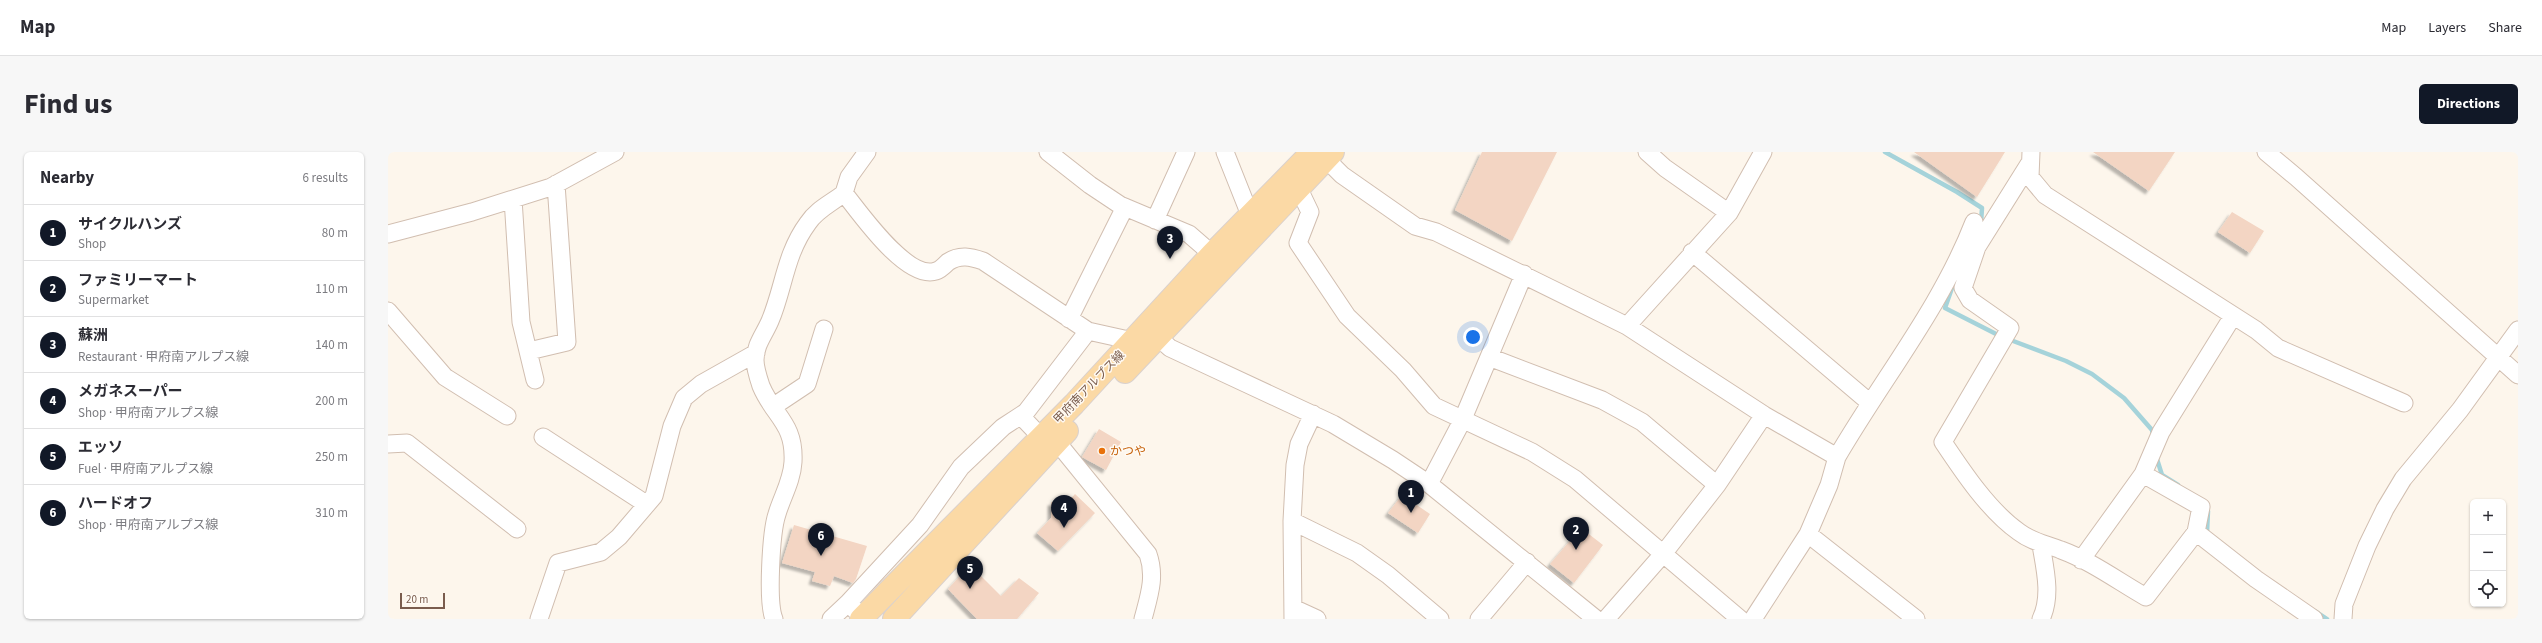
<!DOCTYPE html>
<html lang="en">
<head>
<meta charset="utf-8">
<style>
	body { margin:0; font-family:"Source Sans 3","Noto Sans JP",sans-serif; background:#f7f7f7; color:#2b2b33 }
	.controls { position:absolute; right:12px; bottom:12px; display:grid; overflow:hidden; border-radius:6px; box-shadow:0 1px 3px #0004 }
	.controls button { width:36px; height:36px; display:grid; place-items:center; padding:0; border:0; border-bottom:1px solid #e1e1e2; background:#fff; color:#2b2b33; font:20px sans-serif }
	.scale { position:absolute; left:12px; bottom:10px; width:45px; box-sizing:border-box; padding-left:4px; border:2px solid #7a5c4d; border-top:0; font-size:11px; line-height:14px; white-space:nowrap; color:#7a5c4d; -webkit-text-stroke:3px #fffaf3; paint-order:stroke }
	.you { position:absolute; left:1085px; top:185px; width:14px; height:14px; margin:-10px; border:3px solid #fff; border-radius:50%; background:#1a73e8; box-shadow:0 0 0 6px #1a73e833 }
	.badge { display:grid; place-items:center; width:26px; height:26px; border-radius:50%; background:#111827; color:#fff; font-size:13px; font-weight:700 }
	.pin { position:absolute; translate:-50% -33px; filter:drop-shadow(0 1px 2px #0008) }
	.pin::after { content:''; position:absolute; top:21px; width:14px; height:12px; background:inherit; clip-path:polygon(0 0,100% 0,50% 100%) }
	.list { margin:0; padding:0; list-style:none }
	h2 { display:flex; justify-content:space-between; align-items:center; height:52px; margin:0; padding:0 16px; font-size:17px }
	h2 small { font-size:13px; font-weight:400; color:#7c7c81 }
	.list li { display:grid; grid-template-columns:26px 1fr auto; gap:12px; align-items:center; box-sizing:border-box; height:56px; padding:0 16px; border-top:1px solid #e1e1e2 }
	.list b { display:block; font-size:15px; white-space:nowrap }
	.list p { margin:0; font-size:13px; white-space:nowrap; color:#7c7c81 }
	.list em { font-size:13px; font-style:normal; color:#7c7c81 }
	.icon { flex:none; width:22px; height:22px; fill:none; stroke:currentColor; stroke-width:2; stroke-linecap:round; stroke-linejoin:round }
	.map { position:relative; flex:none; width:2130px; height:467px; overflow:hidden; border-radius:6px }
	header { display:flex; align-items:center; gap:24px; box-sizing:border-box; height:56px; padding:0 20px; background:#fff; border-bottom:1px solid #e1e1e2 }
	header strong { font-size:19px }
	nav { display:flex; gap:22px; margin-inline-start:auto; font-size:14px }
	.intro { display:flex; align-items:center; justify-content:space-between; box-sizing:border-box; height:96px; padding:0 24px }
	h1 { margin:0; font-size:28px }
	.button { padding:10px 18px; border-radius:6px; background:#111827; color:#fff; font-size:14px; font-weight:700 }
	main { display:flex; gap:24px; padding:0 24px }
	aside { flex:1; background:#fff; border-radius:6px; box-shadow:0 1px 3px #0004 }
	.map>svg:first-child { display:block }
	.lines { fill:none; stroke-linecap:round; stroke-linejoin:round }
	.stream { stroke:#a5d3da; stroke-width:4.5 }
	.building { fill:#f3d5c3; filter:url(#shadow) }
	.minor-casing { stroke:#d1beb0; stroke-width:19 }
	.major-casing { stroke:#dad1cd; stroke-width:24 }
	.minor { stroke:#fff; stroke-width:17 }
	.major { stroke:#fbd9a5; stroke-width:22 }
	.food-dot { fill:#e8710a; stroke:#fffaf3; stroke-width:1.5 }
	.labels { text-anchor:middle; stroke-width:3; stroke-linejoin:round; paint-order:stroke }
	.street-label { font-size:12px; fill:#7a5c4d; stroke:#fffaf3 }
	.food-label { font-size:12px; fill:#c56008; stroke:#fffaf3; text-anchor:start }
</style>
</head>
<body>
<header>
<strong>Map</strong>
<nav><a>Map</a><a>Layers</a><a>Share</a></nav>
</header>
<div class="intro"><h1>Find us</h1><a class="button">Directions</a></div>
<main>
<aside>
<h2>Nearby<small>6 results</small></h2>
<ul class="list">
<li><span class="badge">1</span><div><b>サイクルハンズ</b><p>Shop</p></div><em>80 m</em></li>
<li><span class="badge">2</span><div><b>ファミリーマート</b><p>Supermarket</p></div><em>110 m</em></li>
<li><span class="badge">3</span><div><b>蘇洲</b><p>Restaurant · 甲府南アルプス線</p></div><em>140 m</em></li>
<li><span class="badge">4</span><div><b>メガネスーパー</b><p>Shop · 甲府南アルプス線</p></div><em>200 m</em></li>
<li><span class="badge">5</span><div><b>エッソ</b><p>Fuel · 甲府南アルプス線</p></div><em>250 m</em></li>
<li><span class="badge">6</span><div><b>ハードオフ</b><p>Shop · 甲府南アルプス線</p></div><em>310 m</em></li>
</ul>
</aside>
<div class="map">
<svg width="2130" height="467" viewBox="0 0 2130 467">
	<defs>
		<filter id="shadow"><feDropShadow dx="-3.5" dy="3.5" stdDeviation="1" flood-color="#0004"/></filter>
	</defs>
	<rect width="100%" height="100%" fill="#fdf6ec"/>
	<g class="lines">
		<path class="stream" d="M1497 0 1569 40 1594 56 1593 71
			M1564 136 1557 156 1612 184 1678 209 1704 222 1736 246 1764 278 1765 283
			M1768 304 1774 323 1790 333
			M1820 359 1819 381 1821 382
			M1927 459 1939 467"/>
	</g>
	<path class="building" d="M1094 0H1169L1124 89 1067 58Z
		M1526 0H1617L1589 45Z
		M1705 0H1787L1761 39Z
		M1844 60 1876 79 1862 101 1830 80Z
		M711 277 733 290 718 318 694 305Z
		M687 342 707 361 670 399 649 381 663 366V350L679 351Z
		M1014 343 1042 362 1030 381 1000 361Z
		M406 373 479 394 468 427 465 431 446 424 442 434 424 429 427 420 394 411Z
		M1193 376 1215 393 1186 431 1162 412Z
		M582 413 613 444 631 426 651 441 629 467H589L560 437Z"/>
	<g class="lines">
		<defs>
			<path id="minor" d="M660 0 702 33 732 53 801 82 824 102
				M837 0 862 63
				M1259 0 1277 16 1341 61
				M1643 0 1642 25 1657 43 1868 178 1890 196 2016 251
				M1878 0 1908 25 2130 223
				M938 7 954 23 1027 74 1048 80 1239 174 1376 263 1449 305 1441 333 1420 382 1528 467
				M1641 12 1589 95 1575 136 1582 148 1622 176 1555 290C1575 320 1601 359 1631 380 1644 390 1658 392 1673 398 1703 409 1730 429 1758 445L1808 380 1813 355 1755 322
				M911 37 922 60 910 91 959 164 1015 218 1046 254 1144 300 1187 327 1352 467
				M456 41C472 61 519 129 548 119 552 118 557 113 560 110 572 102 583 105 595 109L700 179 745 189
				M125 47 133 170 147 228
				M767 68 798 0
				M0 82 84 60 163 35 227 0
				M1304 100 1481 250
				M0 159 57 225 119 264
				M681 167 737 55
				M1239 174 1341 61 1375 0
				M761 177 782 196 945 272 1005 308 1041 332 1208 467
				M141 199 179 190 168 32
				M1101 205 1214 248 1254 270 1329 333
				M386 254 419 232 436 177
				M633 264 653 285
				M155 285 258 352
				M669 290 760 402C768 425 761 444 755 467
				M0 292 19 291 129 377
				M1449 305C1495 226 1553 155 1586 70
				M1041 332 1074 269 1136 122
				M904 369 969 401 1000 423 1052 467
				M1808 380 1868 427 1926 467
				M1693 408 1755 322 1773 280 1845 164
				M460 451 532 373 573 315 615 275 638 260 700 179
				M905 456 929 467
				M151 467 170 411 213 400 231 385 266 344 284 274 296 246 313 232 368 201
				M386 467C379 450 383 380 389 362 394 345 404 329 405 310 407 271 386 265 373 234 371 228 367 216 367 208 367 193 376 183 382 169 396 136 397 102 420 71 429 57 444 51 456 41L461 25 479 0
				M443 467 460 451 467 458
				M905 467 904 369 907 313 911 292 925 262
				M1091 467 1139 410
				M1218 467 1275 402 1329 333 1376 263
				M1365 467 1420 382
				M1653 467C1664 444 1657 417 1653 393
				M1955 467 1956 452 1979 394 1997 357 2015 327 2072 258 2130 178"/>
			<path id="major" d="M737 220 945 0
				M473 467 686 252 824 102 924 0
				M506 467 679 279"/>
		</defs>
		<use href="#minor" class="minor-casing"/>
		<use href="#major" class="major-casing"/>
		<use href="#minor" class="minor"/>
		<use href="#major" class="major"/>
	</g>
	<circle class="food-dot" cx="714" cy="299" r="4"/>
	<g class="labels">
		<g class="street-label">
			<text transform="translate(701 235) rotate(-46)" y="4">甲府南アルプス線</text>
		</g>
		<g class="food-label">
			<text x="722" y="303">かつや</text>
		</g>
	</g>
</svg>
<div class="controls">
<button>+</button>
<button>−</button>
<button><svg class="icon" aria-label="locate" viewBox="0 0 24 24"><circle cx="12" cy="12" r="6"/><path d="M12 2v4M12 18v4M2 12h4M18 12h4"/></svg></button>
</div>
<div class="scale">20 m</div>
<div class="you"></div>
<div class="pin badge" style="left:1023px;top:361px">1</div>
<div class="pin badge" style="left:1188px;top:398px">2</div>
<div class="pin badge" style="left:782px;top:107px">3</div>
<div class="pin badge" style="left:676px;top:376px">4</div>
<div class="pin badge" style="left:582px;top:437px">5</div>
<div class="pin badge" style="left:433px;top:404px">6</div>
</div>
</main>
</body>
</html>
